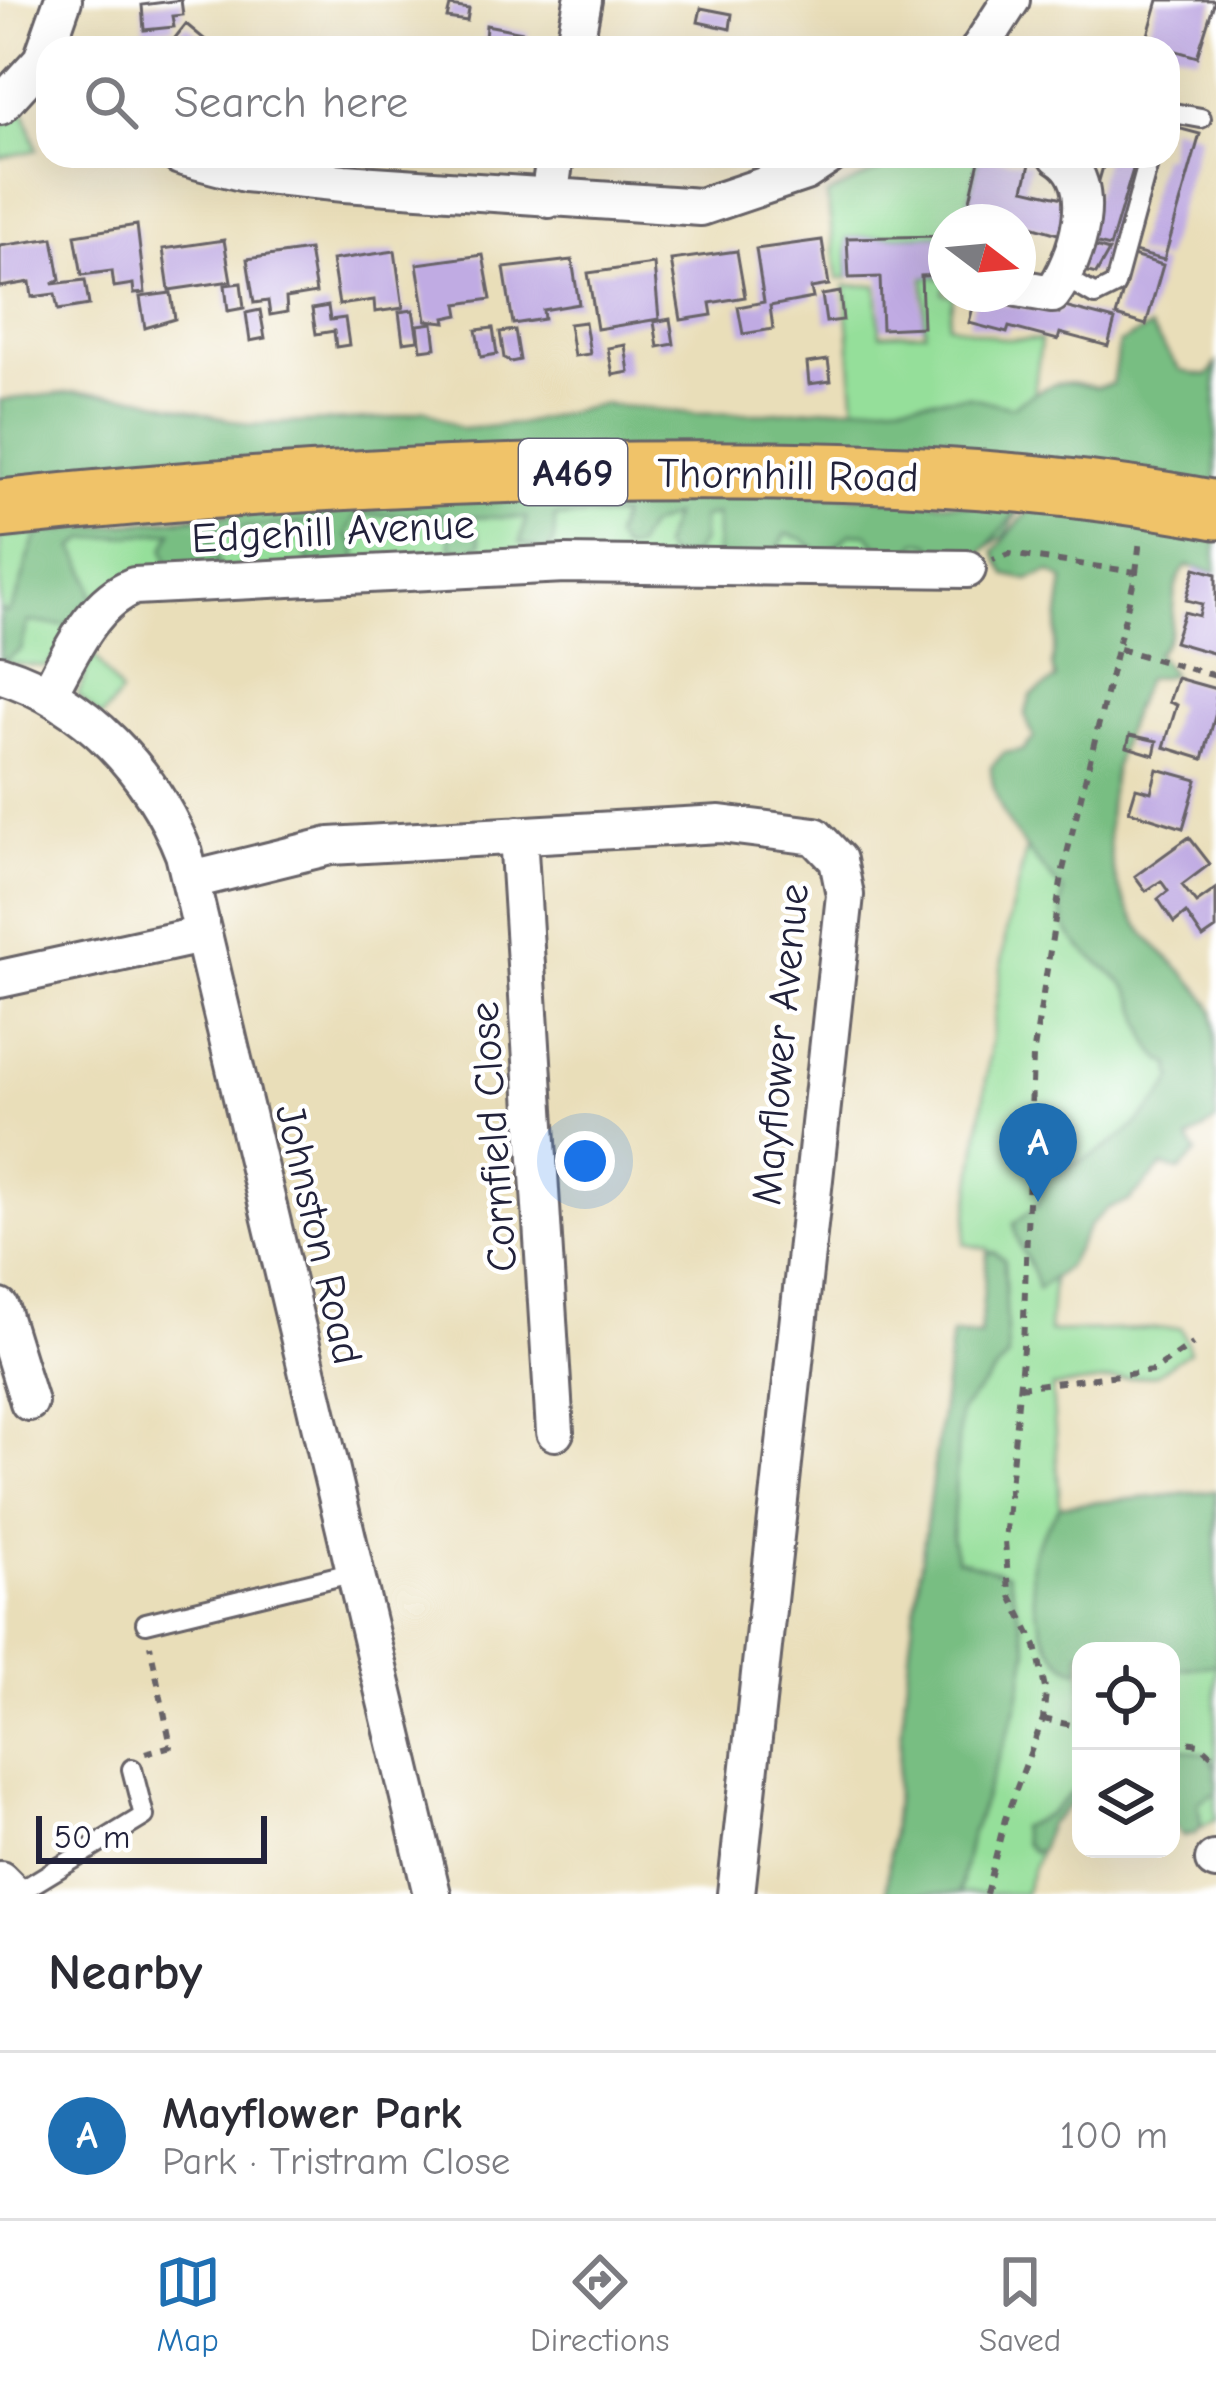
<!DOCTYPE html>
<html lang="en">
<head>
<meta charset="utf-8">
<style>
	body { margin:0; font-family:"Comic Neue",sans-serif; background:#f2f2f3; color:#2b2b33 }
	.controls { position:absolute; right:36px; bottom:36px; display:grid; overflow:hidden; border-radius:24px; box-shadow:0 12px 48px #0002 }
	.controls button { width:108px; height:108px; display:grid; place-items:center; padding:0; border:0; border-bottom:3px solid #e1e1e2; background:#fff; color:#2b2b33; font:60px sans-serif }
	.compass { position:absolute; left:928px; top:204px; width:108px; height:108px; border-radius:50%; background:#fff; box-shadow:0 12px 48px #0002; rotate:106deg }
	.scale { position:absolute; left:36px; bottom:30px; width:231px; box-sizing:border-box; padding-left:12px; border:6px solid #22223b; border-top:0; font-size:33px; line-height:42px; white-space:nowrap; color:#22223b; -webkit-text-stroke:9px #fff; paint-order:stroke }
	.you { position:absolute; left:585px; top:1161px; width:42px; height:42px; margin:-30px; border:9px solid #fff; border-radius:50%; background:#1a73e8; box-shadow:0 0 0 18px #1a73e833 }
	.badge { display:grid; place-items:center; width:78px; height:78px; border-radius:50%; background:#1f6fb2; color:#fff; font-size:39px; font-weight:700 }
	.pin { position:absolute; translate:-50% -99px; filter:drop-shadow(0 3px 6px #0008) }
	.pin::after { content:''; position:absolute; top:63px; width:42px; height:36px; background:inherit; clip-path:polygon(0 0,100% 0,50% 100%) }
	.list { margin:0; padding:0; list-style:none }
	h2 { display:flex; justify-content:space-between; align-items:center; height:156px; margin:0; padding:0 48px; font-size:51px }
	h2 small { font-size:39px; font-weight:400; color:#7c7c81 }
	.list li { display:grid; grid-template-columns:78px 1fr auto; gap:36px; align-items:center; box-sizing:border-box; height:168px; padding:0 48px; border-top:3px solid #e1e1e2 }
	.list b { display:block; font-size:45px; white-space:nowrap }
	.list p { margin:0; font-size:39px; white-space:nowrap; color:#7c7c81 }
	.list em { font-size:39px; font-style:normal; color:#7c7c81 }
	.icon { flex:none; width:66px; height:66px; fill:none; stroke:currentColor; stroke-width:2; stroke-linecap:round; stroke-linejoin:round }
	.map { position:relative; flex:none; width:1216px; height:1894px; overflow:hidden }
	.search { position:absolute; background:#fff; box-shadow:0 12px 48px #0002; left:36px; right:36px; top:36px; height:132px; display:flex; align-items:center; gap:30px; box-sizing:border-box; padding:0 42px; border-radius:36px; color:#7c7c81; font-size:45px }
	.sheet { height:324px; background:#fff }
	nav { display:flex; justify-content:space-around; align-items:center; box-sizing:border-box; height:168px; border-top:3px solid #e1e1e2; background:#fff; font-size:33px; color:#7c7c81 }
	nav a { display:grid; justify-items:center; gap:6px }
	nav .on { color:#1f6fb2 }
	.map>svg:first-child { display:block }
	.green { fill:#95df9a; stroke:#5c806a; stroke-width:3 }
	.forest { fill:#78be82; stroke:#4d705e; stroke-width:3 }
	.building { fill:#c0abe3 }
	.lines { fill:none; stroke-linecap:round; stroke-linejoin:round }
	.service-casing { stroke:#686467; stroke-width:24 }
	.minor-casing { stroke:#686467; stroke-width:42 }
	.primary-casing { stroke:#686467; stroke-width:63 }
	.path { stroke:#686467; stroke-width:6; stroke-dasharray:9 9; stroke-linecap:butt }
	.service { stroke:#fff; stroke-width:18 }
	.minor { stroke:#fff; stroke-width:36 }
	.primary { stroke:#f0c369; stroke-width:57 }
	.labels { text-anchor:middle; stroke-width:9; stroke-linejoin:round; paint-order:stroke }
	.shield { fill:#fff; stroke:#646476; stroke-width:3 }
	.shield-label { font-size:39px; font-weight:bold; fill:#22223b }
	.street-label { font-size:42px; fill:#22223b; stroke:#fff }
</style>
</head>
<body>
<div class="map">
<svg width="1216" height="1894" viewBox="0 0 1216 1894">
	<rect width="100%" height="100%" fill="#fff"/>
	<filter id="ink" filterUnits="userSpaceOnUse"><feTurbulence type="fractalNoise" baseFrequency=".00833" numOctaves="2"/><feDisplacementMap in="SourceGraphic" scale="24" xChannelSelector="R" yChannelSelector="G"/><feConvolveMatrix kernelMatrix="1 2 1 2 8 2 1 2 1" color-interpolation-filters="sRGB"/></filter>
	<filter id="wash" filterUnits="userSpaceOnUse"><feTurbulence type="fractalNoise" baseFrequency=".004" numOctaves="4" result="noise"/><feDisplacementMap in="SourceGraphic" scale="48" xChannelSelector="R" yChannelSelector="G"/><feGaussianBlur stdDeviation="2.7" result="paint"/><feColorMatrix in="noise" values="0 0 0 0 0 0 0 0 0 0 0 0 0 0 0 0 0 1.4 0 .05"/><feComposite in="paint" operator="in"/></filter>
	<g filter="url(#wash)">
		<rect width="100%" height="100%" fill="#e9deb9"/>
		<path class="green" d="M24 109 37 150 0 158V126Z
			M910 156H979L964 222H946V255L941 253 938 235 847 238 848 278 838 279 827 195Z
			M934 276 946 281 943 293 953 296 948 324 1003 339 1041 340 1030 424 855 409 845 286 877 285 880 334 925 332 924 277Z
			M1020 508 1006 534 973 558 128 575 46 667 0 662V536L271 509Z
			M1101 546 1100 807 1110 894 1210 1124 1056 1240 1049 1332 1181 1328 1190 1351 1155 1375 1052 1387 1060 1506 1216 1491V1819L1185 1836 1171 1819V1651H1081V1794L1048 1825 1024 1894H886L910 1645 952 1334 980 1336 988 1249 964 1244 1006 932Z
			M93 653 121 694 101 718 78 695Z"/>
		<path class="forest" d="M1150 328 1181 371 1208 376 1216 364V486H0V400L76 392 141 397 250 425 391 418 425 410 462 429 519 424 603 404 697 414 768 413 967 396 1011 407C1030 396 1052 379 1075 383 1091 387 1095 389 1112 384L1119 343Z
			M630 480 1020 508 977 559 938 557 931 544 919 541 897 563 888 561 868 534 851 533 824 557 803 539 786 534 768 566 717 556V514L702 518V541L691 557H669L662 547 673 516 648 527 636 547 623 550 614 537 621 516 555 517 554 544 545 551 520 543 526 518 463 517 461 526 477 531 481 543 471 551 451 549 446 515H356L347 535 357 548 356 569 311 566 305 552 312 536 324 531V522L203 531 211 538 219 565 171 576 164 549 172 532 85 539 74 548C91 576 112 628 57 625 46 625 39 621 28 622L21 650 0 663V610L7 613C25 592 23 557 40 532Z
			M1029 510 1216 514V572L1187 566C1162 591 1185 631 1156 653L1172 675 1146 679C1109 760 1084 859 1145 934 1166 959 1198 980 1213 1010 1216 1031 1216 1096 1216 1121L1188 1140 1197 1153 1179 1171 1163 1166 1129 1201 1108 1208 1089 1226 1067 1267 1038 1289C1034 1263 1016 1251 1014 1223L1037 1206 1046 1174C1100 1159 1145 1126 1173 1079L1171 1065C1139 1052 1146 1009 1126 986 1109 968 1076 951 1066 927 1060 914 1061 904 1063 891 1032 857 992 815 991 767L1004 753 1023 750 1034 738 1025 715 1031 696 1056 679 1052 666 1064 580 1050 572 1028 580 1006 575 994 552Z
			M994 1252 1004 1259 1008 1357 960 1411 952 1539 957 1559 1008 1574 1028 1649 1018 1705 970 1838 959 1894H886L910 1645 952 1334 980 1337 987 1253Z
			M1216 1491V1665L1171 1670V1651H1081V1670C1042 1667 1023 1580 1035 1548 1041 1533 1052 1519 1060 1506Z
			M1171 1746 1208 1755 1216 1768V1792L1198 1802 1201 1826 1195 1834 1182 1835 1171 1819Z
			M1081 1784V1794L1048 1825 1040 1850 1033 1852 1024 1844 1020 1827 1048 1815Z"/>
		<g id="blocks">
			<path class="building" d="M181 0 183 15 172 16 174 27 144 30 142 5Z
				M1158 0H1215L1197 57 1146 42Z
				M450 6 469 9 467 21 447 18Z
				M701 8 732 14 730 29 698 22Z
				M186 24 215 48H167Z
				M486 25 528 33 526 47 485 40Z
				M1170 126 1200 134 1164 260 1134 252 1161 156H1168Z
				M980 156 1030 164 1024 189 1076 201 1068 237 1018 222H965Z
				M1106 156H1137L1110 247 1082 240Z
				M137 225 145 293 134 294 133 284 114 287 112 271 82 275 75 235Z
				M939 236 941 275 921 276 923 327 882 329 880 277 849 278 847 238Z
				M53 238 60 279 52 284 85 280 89 305 58 310 55 294 32 297 30 282 0 287V246Z
				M224 240 231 281 169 290 163 249Z
				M822 240 829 285 811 288 813 298 770 306 773 329 743 334 738 307 764 302 756 249Z
				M1079 242 1109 251 1096 274 1073 268Z
				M309 250 316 293 286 298 287 312 270 315 268 301 254 303 247 259Z
				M395 251 403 308 375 312 374 300 339 305 332 260Z
				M737 251 745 297 710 303 712 315 681 320 671 260Z
				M483 255 491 299 457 304 459 315 445 318 446 322 426 320 417 264Z
				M1133 256 1163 265 1146 325 1116 316Z
				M572 260 579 304 543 310 544 319 513 324 504 268Z
				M654 264 659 319 597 329 588 273Z
				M241 283 244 308 228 311 225 285Z
				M840 292 843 320 826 322 822 295Z
				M171 293 175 319 145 328 140 297Z
				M975 299 1059 313 1061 306 1115 320 1108 346 1060 333 1058 340 1009 327 1007 333 969 323Z
				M328 306 330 320 345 318 349 345 336 347 334 331 316 334 312 309Z
				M260 310 265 338 250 341 246 313Z
				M413 310 418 340 403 342 399 312Z
				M670 319 674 344 658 347 654 322Z
				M585 322 590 354 574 356 569 324Z
				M433 323 436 348 421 350 418 325Z
				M493 328 497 354 481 357 476 330Z
				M515 330 520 360 511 362 504 358 500 332Z
				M625 345 629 372 613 375 608 348Z
				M828 360 831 381 809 384 807 363Z
				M1195 568 1216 574V654L1174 642 1184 612 1199 616 1202 604 1186 600Z
				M1177 678 1216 689V713L1203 759 1164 747 1177 705 1169 702Z
				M1130 735 1157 741 1154 755 1127 747Z
				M1157 769 1197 780 1183 828 1129 811 1136 788 1151 792Z
				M1189 837 1210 864 1182 885 1196 903 1216 889V929L1203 938 1186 913 1174 923 1158 899 1168 891 1161 881 1146 891 1135 876Z"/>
		</g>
	</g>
	<g filter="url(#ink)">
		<use href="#blocks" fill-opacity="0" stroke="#686467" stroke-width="3"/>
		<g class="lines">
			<defs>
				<path id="service" d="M1168 112 1201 118
					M1064 277 1095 295 1115 285 1150 156
					M146 1623 355 1572
					M16 1894 144 1816 132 1769"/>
				<path id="minor" d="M574 48 583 0
					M980 48 1011 0
					M42 60 63 0
					M0 106 42 60 48 64
					M180 156 245 173 344 183 701 207 805 172 829 156
					M549 199 555 156
					M1018 288 1052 294C1077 260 1102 182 1058 156
					M0 674C86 701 152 772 184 854L432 1894
					M48 694C70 655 91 603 134 586L565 564 967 569
					M518 835 555 1432
					M192 880 330 846 720 824 815 836 838 860 845 895 736 1894
					M0 979 202 935
					M0 1308 29 1402
					M1214 1860 1216 1861
					M0 1880 14 1894"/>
				<path id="primary" d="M0 509C212 486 423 473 636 471 830 469 1024 474 1216 510"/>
			</defs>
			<use href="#service" class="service-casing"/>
			<use href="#minor" class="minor-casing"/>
			<use href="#primary" class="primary-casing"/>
			<path class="path" d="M1136 572 1140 540
				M1119 649 1216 676
				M1019 1387 1153 1371 1193 1344
				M1043 1719 1081 1727
				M1171 1740 1199 1744 1216 1759
				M145 1753 171 1746 150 1645
				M986 1894 1005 1819 1043 1719 1046 1693 1036 1646 1009 1592 1005 1541 1023 1348 1033 1056 1063 870 1136 572 1009 554 993 560"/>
			<use href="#service" class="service"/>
			<use href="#minor" class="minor"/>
			<use href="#primary" class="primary"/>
		</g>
	</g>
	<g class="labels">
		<rect class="shield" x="519" y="439" width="108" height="66" rx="9"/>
		<g class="shield-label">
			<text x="573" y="486">A469</text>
		</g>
		<g class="street-label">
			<text transform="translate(788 474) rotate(1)" y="15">Thornhill Road</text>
			<text transform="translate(333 530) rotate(-3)" y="15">Edgehill Avenue</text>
			<text transform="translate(779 1044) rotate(-85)" y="15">Mayflower Avenue</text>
			<text transform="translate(492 1137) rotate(-94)" y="15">Cornfield Close</text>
			<text transform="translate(320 1234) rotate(77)" y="15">Johnston Road</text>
		</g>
	</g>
</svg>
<div class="controls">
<button><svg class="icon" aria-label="locate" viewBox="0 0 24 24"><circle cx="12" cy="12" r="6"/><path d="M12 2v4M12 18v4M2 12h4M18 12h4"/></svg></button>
<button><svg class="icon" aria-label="layers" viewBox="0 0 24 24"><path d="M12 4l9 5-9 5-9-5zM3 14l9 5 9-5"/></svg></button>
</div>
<svg class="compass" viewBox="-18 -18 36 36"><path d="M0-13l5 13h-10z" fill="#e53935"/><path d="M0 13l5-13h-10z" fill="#7c7c81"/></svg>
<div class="scale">50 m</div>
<div class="you"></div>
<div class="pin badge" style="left:1038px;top:1202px">A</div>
<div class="search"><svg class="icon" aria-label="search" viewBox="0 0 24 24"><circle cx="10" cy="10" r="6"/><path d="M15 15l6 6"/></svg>Search here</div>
</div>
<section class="sheet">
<h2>Nearby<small></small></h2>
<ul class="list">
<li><span class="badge">A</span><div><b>Mayflower Park</b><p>Park · Tristram Close</p></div><em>100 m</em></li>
</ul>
</section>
<nav>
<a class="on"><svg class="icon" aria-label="map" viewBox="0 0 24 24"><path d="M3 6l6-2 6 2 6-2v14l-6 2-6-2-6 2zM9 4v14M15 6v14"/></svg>Map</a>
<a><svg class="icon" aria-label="directions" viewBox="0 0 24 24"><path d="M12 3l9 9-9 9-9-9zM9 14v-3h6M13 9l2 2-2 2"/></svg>Directions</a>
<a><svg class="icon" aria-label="saved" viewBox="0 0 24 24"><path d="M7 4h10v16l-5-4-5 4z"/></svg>Saved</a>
</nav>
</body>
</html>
